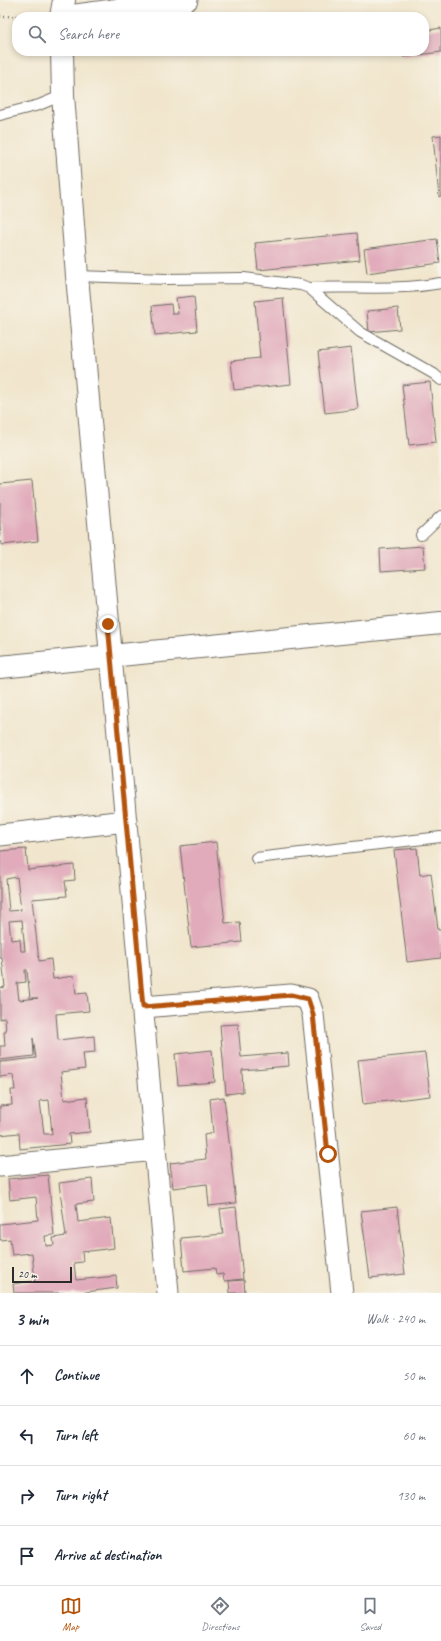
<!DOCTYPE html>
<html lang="en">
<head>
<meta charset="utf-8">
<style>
	body { margin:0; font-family:Caveat,sans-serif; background:#f2f2f3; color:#1f2937 }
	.scale { position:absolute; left:12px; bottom:10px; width:60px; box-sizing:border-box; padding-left:4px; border:2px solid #2b2b2b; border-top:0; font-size:11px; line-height:14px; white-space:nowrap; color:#2b2b2b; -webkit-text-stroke:3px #f7f3e8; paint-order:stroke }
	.stop { position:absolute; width:12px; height:12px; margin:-9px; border:3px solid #b45309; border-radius:50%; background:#fff }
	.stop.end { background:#b45309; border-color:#fff; box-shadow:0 1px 4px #0008 }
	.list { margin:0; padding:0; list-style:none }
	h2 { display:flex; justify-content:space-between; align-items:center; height:52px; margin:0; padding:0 16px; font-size:17px }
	h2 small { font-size:13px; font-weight:400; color:#747a83 }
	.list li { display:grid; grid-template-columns:26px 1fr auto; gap:12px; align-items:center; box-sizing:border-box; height:60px; padding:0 16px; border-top:1px solid #e0e1e3 }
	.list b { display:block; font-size:15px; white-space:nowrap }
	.list em { font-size:13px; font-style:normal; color:#747a83 }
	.icon { flex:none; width:22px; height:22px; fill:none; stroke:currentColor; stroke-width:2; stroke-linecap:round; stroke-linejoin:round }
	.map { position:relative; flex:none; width:441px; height:1293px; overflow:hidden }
	.search { position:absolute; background:#fff; box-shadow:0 2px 6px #0003; left:12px; right:12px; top:12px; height:44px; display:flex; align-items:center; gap:10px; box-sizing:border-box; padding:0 14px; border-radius:16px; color:#747a83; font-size:15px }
	.sheet { height:292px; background:#fff }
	nav { display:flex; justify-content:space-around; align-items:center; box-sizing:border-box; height:56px; border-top:1px solid #e0e1e3; background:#fff; font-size:11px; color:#747a83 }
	nav a { display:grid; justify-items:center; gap:2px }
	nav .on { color:#b45309 }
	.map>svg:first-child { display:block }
	.building { fill:#e1abbb; fill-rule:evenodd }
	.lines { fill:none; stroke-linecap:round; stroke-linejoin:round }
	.lane-casing { stroke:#706c64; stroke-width:12 }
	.street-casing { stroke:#706c64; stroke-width:23 }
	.secondary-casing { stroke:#706c64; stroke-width:24 }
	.path { stroke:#706c64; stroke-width:2.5; stroke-dasharray:1 3; stroke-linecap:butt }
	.lane { stroke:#fff; stroke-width:10 }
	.street { stroke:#fff; stroke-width:21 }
	.secondary { stroke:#fff; stroke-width:22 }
	.route { stroke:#b45309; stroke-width:5 }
</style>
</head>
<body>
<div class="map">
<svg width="441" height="1293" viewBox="0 0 441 1293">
	<rect width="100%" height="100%" fill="#f7f3e8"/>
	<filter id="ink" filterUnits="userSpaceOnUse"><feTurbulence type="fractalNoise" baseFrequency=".025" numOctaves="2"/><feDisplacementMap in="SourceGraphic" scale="8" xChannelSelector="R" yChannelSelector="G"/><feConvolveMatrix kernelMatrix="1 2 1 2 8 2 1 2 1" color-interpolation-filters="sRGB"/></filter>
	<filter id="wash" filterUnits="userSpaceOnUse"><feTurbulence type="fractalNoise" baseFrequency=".012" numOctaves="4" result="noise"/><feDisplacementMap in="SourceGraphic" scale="16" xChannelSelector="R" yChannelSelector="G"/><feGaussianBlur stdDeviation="0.9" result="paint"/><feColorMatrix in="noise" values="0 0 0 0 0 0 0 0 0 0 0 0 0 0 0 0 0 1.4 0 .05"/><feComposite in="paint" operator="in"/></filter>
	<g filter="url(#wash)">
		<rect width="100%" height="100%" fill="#f1e6cd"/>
		<g id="blocks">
			<path class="building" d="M441 28V52L403 57 402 51H424V31Z
				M441 135V196L439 197 433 136Z
				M357 233 360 260 258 270 255 243Z
				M437 239 440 263 367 273 364 249Z
				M194 296 197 331 155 335 152 306 171 304 172 314H178L176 298Z
				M283 298 291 384 234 390 231 361 260 358 255 301Z
				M398 308 400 329 369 332 367 311Z
				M351 348 358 409 325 413 318 352Z
				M430 382 436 442 409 445 402 385Z
				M32 481 38 541 2 545 0 525V484Z
				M423 546 425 568 381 571 380 549Z
				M216 842 225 923 240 922 242 942 191 947 180 846Z
				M417 848 420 875 431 873 438 930H441V958L407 962 394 850Z
				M26 849 28 870 74 865 75 880 65 881 67 896 32 899 39 961 51 959 53 979 74 976 76 994 87 993 89 1011 56 1014 58 1040 94 1036 95 1052 83 1053 85 1069 61 1072 64 1100 87 1097 90 1132 69 1134 70 1144 20 1149 19 1133 0 1135V1106L12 1105 11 1090H15L13 1075 0 1077V1062L36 1058 33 1038 34 1056 0 1060V1046H5L4 1032H6L5 1018 0 1019V988L5 987 2 958H0V851ZM17 877 21 910 9 911 6 879ZM22 920 25 951H21L20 939 11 940 9 921ZM25 970H27L30 998H38L19 1000 17 983 26 982ZM49 1100 52 1134H44L40 1101Z
				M238 1024 241 1057 288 1053 289 1066 242 1070 243 1092 226 1094 220 1025Z
				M212 1050 215 1082 178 1085 175 1054Z
				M425 1053 430 1096 363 1104 358 1060Z
				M224 1097 236 1203 209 1206 207 1184 173 1188 170 1163 206 1159 204 1135 213 1133 210 1099Z
				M48 1175 54 1235 45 1236 46 1246 54 1245 53 1238 66 1236 59 1183 92 1179 94 1202 76 1204 78 1222 111 1218 114 1248 82 1252 83 1262 74 1263 76 1280 116 1276 117 1288 78 1293H14L13 1284 35 1281 32 1253 12 1255 10 1239 0 1240V1224L38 1220 36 1197 10 1200 8 1179Z
				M236 1207 243 1279 224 1281 223 1274 216 1275 215 1268 184 1271 181 1238 223 1234 220 1209Z
				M397 1207 405 1274 370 1278 361 1211Z
				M244 1280 245 1293H230L229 1281Z"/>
		</g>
	</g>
	<g filter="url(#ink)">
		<use href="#blocks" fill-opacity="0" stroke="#706c64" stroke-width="1"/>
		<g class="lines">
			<defs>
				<path id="lane" d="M0 115 39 105 63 95
					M77 276 166 279 244 278 301 285 309 288 360 332 434 374 441 380
					M309 288C354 286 397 291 441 283
					M421 535 441 516
					M256 858 441 837"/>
				<path id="street" d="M61 17 187 0
					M111 656 168 1293
					M0 835 126 821
					M143 1007 291 995 308 999 313 1014 342 1293
					M0 1166 155 1150"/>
				<path id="secondary" d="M61 17 64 0
					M62 51 63 95 77 276 111 656
					M0 667 441 623"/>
			</defs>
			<use href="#lane" class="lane-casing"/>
			<use href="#street" class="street-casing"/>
			<use href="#secondary" class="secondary-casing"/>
			<path class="path" d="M0 16 41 17"/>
			<use href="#lane" class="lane"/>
			<use href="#street" class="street"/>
			<use href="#secondary" class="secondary"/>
		</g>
	</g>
	<g class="lines" filter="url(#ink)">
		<path class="route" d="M108 624 143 1007 291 995 308 999 313 1014 328 1154"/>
	</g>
</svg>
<div class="scale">20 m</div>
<div class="stop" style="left:328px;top:1154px"></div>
<div class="stop end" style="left:108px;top:624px"></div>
<div class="search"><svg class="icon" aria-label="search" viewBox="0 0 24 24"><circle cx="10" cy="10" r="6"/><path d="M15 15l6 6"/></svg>Search here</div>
</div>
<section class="sheet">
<h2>3 min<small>Walk · 240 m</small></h2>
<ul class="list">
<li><svg class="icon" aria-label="ahead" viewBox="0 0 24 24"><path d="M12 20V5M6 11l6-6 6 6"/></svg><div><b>Continue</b></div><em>50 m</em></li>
<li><svg class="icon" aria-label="left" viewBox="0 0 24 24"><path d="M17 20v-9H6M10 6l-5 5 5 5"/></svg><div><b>Turn left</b></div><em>60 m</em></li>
<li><svg class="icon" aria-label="right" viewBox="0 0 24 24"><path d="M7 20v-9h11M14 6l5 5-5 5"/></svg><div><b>Turn right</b></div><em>130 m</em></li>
<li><svg class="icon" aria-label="arrive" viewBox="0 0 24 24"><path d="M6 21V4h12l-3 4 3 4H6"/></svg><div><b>Arrive at destination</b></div></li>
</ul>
</section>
<nav>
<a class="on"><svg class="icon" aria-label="map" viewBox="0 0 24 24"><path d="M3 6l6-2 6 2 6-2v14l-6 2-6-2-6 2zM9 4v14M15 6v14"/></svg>Map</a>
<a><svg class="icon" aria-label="directions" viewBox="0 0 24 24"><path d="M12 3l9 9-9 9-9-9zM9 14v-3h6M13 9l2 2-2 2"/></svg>Directions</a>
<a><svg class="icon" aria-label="saved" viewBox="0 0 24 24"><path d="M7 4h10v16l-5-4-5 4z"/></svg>Saved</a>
</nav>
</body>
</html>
